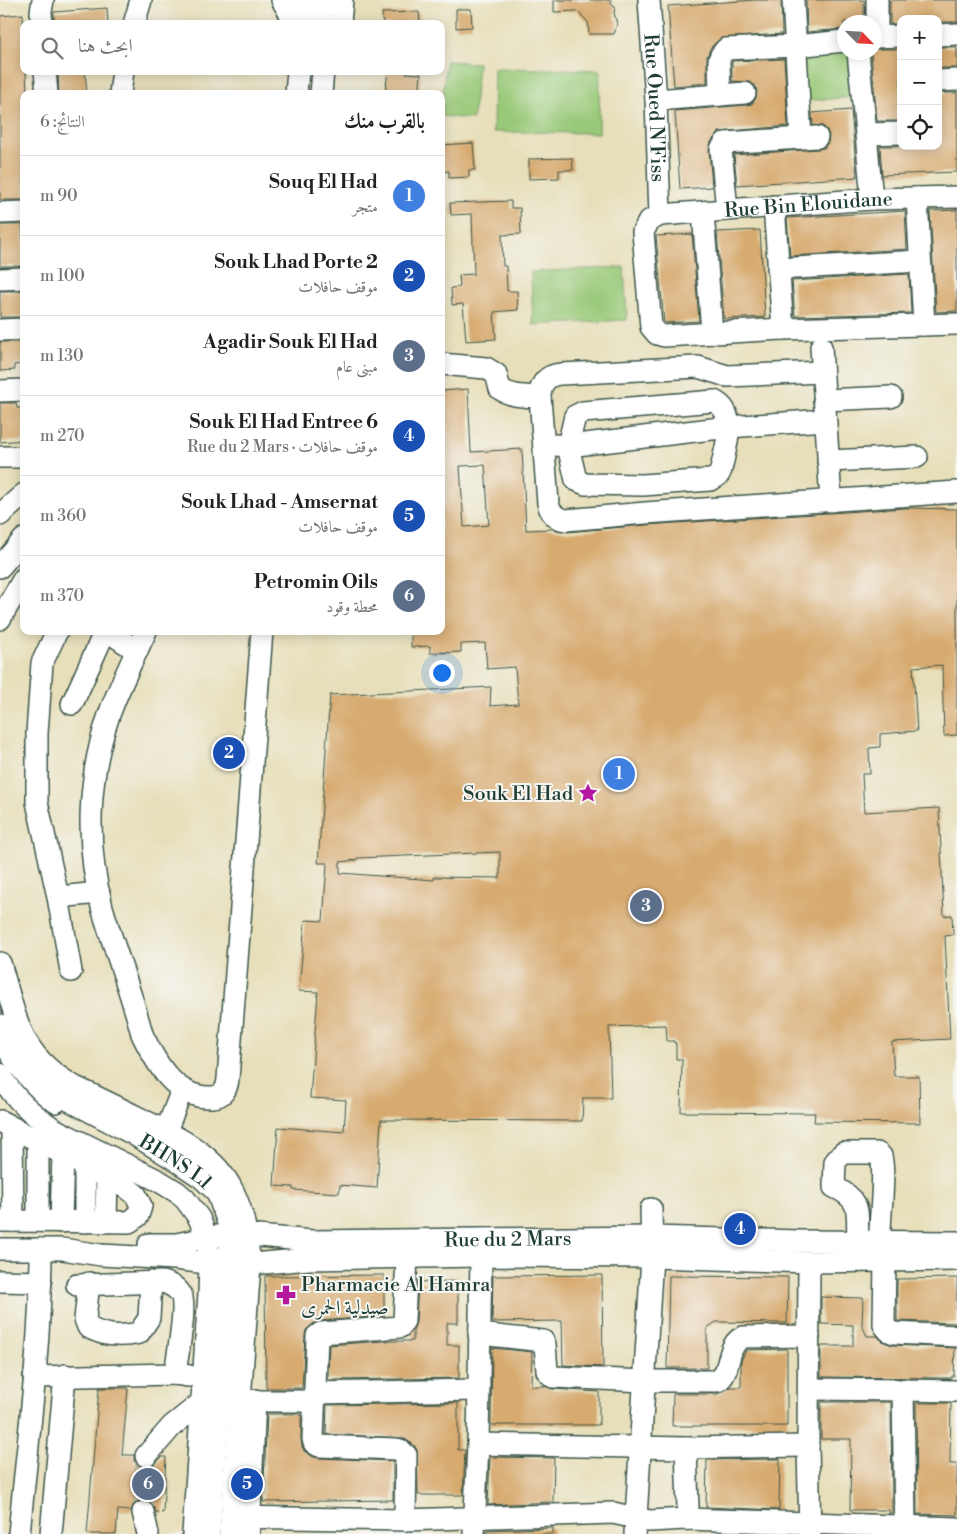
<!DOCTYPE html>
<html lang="ar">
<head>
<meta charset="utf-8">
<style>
	body { margin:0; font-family:"Libre Bodoni",Amiri,serif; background:#f2f2f2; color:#202124; direction:rtl }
	.controls { position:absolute; right:15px; top:15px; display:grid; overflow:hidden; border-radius:10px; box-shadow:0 2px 12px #0003 }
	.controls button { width:45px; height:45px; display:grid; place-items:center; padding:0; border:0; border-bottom:1px solid #e0e0e0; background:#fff; color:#202124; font:25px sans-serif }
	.compass { position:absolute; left:837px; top:15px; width:45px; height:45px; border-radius:50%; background:#fff; box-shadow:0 2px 12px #0003; rotate:115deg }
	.you { position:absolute; left:441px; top:672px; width:18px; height:18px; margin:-12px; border:4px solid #fff; border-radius:50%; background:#1a73e8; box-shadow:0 0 0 8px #1a73e833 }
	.badge { display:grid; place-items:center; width:32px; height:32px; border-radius:50%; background:#7c3aed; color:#fff; font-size:16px; font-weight:700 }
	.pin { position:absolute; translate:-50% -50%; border:2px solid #fff; box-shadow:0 1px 5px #0006 }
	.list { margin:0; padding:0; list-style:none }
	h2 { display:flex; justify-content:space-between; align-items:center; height:65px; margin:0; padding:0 20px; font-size:21px }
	h2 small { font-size:16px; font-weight:400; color:#757577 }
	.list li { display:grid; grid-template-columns:32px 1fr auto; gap:15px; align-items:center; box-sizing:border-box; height:80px; padding:0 20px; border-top:1px solid #e0e0e0 }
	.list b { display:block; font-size:19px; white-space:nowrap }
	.list p { margin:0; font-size:16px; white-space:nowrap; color:#757577 }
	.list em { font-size:16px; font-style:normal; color:#757577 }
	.icon { flex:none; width:28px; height:28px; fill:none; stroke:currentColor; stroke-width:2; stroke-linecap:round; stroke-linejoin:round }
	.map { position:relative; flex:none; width:957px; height:1534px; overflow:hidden; direction:ltr }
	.search { position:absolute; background:#fff; box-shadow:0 2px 12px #0003; left:20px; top:20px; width:425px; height:55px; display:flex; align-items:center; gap:12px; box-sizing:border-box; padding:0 18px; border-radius:10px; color:#757577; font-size:19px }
	.panel { position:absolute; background:#fff; box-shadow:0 2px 12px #0003; left:20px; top:90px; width:425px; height:545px; border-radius:10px; direction:rtl }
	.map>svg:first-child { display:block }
	.green { fill:#99c978; stroke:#5c8356 }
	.building { fill:#d7aa70; fill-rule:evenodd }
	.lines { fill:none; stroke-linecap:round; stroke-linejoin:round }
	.minor-tunnel { stroke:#bfbf9f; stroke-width:21; stroke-dasharray:21 11; stroke-linecap:butt }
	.minor-casing { stroke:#3d5548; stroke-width:24 }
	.minor { stroke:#fff; stroke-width:21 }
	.labels { text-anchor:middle; stroke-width:4; stroke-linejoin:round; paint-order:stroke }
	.street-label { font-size:20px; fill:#1f3d34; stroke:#f6f6f2 }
	.poi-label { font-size:20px; fill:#1f3d34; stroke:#f6f6f2; text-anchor:end }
</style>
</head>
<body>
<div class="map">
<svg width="957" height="1534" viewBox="0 0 957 1534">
	<rect width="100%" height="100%" fill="#f6f6f2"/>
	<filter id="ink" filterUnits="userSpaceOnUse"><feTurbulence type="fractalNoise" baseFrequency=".02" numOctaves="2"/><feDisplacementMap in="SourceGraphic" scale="10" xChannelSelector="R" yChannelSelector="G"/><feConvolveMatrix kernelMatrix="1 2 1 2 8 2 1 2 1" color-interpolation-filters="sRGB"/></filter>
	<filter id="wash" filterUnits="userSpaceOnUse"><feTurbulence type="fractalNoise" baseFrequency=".0096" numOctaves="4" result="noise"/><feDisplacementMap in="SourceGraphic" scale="20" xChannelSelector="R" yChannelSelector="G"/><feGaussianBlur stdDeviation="1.12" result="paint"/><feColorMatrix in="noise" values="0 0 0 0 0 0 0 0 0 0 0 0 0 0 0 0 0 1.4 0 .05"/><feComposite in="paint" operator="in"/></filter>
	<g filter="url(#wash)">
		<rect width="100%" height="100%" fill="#e7dfba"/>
		<path class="green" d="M844 45V52L852 53 855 97 802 101 798 48Z
			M446 61 478 63 473 119 441 116Z
			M494 68 600 70 599 133 493 132Z
			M624 267 627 320 533 325 531 272Z"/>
		<g id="blocks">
			<path class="building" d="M554 0H611V4L615 7 614 13 617 24 614 34H589L588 22 577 11 554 12Z
				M755 0H781L782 34 721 38 711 47 707 56V83L674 86 668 6Z
				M806 0H864V22H844V29L807 32Z
				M890 0H957V22H938V19H901V24H890Z
				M107 8 108 24H54V12Z
				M456 9H471L472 27 456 28Z
				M419 12 420 24H383L382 13Z
				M23 14 24 71H26L27 94H24V200H0V16Z
				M938 47H957V68H938Z
				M874 49H901V121H877L871 52H874Z
				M784 59 788 126 719 132 711 142 709 150 712 187 680 189 675 111 746 105 752 104 756 98 757 92 756 86 750 82 732 81V61Z
				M58 71H85L87 94H59Z
				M388 71H406V73L421 74 419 94H385Z
				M938 93H957V172L882 175 880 146H938Z
				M851 110 857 177 737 185 734 155 818 149 824 148 828 143 829 136 827 130 823 126 813 125 812 113Z
				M473 143 475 170H469V177L449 178V171L441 172V145Z
				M572 158 573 170H559V178L529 179V159Z
				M511 201V208H520L521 234 502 235 503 266H506L507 291H517L518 310 494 312 496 339 466 341 463 304 452 305 451 288 460 287 459 275 474 274 472 214 451 215 450 203Z
				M957 210V311L936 312 930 211Z
				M905 211 907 249 790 256 787 218Z
				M0 225H22L24 266H0Z
				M760 230 765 317 724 319 717 232Z
				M692 234 699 321 664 323 656 236Z
				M909 274 911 313 795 316 792 281Z
				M0 291H24V317H0Z
				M0 342H24V364L14 365 15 370 0 371Z
				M468 389 471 452 522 449 526 530 552 529 567 532 646 525 906 508 957 509V735L944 736 942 665 913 667 917 731 880 734V747L869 748 870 774H862L864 812 939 808 944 916 952 915 953 935 945 936 950 1039 892 1042 894 1076H919L920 1123 814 1122 815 1113 681 1112 682 1059H676V1043H674V1041H667L666 1025 609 1027 611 1098H583L582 1121 381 1120 377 1188 340 1185 339 1193 293 1190V1187L274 1186 278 1127 344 1132 346 1100 310 1098 318 992 299 991 305 920 323 921 327 863H318L330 695 491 687 490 706 518 704 515 667 487 669 485 643 461 644V652L430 653V646L411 647V631H441V391ZM485 465 489 525 464 527 460 466ZM500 852V878L434 877V880L340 873V862L357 860V858Z
				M0 403H16L17 408H24V440L0 442Z
				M384 1275V1316L320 1321 314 1323 306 1330 305 1335 302 1388H266L265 1276Z
				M602 1275 603 1367 563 1365 562 1321 492 1322 493 1276Z
				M669 1276 788 1277 787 1323 716 1322 707 1328V1368H667Z
				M957 1278V1323L897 1321V1279Z
				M458 1281V1323H447V1345H459V1378L328 1380 329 1345 384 1341H413V1331L416 1322 418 1282Z
				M821 1297 863 1298 862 1325 867 1336H877L884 1342 893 1345 955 1348 954 1376H952V1378L821 1377V1346H853V1325L821 1324Z
				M492 1348 532 1352 531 1386H545L552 1389 599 1392V1425H491Z
				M787 1349V1426H672L673 1394H718L730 1387H741V1361L746 1350Z
				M99 1388H128L122 1455H134V1461L137 1465 144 1468H151L162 1457H166L163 1513 156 1512 152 1504 147 1500H140L134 1503 131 1511 118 1510 116 1534H87Z
				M821 1402H891L892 1513H889V1510H850L851 1439H821Z
				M458 1403V1450H465L463 1495H418L417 1450 414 1445 403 1438 326 1434 327 1405Z
				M916 1403H951L950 1464H957V1515L917 1514Z
				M267 1414H301V1439L302 1446 304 1451 313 1457 319 1458 393 1461V1500L263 1502Z
				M490 1457 554 1458 553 1502 488 1505Z
				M780 1459 779 1510 706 1507 707 1460Z
				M553 1528V1534H487V1530Z"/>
		</g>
	</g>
	<g filter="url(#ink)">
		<use href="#blocks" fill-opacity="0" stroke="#3d5548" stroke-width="1"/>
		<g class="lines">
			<path class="minor-tunnel" d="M143 1512 146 1456"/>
			<defs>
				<g id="minor">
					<path d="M282 0 296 24"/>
					<path id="s1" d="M649 0 656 100 660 215"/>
					<path d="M793 0 801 138"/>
					<path d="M877 0V37"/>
					<path d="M42 24 41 12 43 0"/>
					<path d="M134 24 141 0"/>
					<path d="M302 24 304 0"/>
					<path d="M319 24 322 0"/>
					<path d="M340 24 342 0"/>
					<path d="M938 35 957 34"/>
					<path d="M874 37 901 36"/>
					<path d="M858 52 866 134"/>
					<path d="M45 71 47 94"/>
					<path d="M938 81 957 80"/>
					<path d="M120 94 123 71"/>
					<path d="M296 94 298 71"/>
					<path d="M321 94 323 71"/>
					<path d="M720 95 719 60 721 55 726 49 796 46 844 41"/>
					<path d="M656 100 745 93"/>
					<path d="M917 198 924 325"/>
					<path d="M872 199 866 134 901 133"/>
					<path d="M774 206 783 329 957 324"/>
					<path d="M727 210 721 149 725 143 817 137"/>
					<path d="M703 212 712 333"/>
					<path d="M0 213 24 212"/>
					<path d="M778 269 920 261"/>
					<path d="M0 279 24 278"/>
					<path id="s2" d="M783 329 664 336 657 334 651 327 643 232 649 221 660 215 872 199 957 197"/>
					<path d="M0 330 24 329"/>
					<path d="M821 347 831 501"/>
					<path d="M441 364 486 368 496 374 500 389C513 397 525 396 540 397"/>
					<path d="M822 372 727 376 698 367 561 374C547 375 540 383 540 397L548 503C550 513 556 519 566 520L645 513 957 492"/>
					<path d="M0 391 24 390"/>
					<path d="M824 400 891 397"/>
					<path d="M714 401C739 413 725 448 721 470 719 476 716 478 710 480L643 485 585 484 576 480 568 446 575 416 583 412Z"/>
					<path d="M555 445 568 446 729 427 825 420"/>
					<path d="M0 457H24"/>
					<path d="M828 461 917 457"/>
					<path d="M0 515 24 494"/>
					<path d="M0 567 24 539"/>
					<path d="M0 619 24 578"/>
					<path d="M57 631 42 663 37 733V802L58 897 99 893"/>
					<path d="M108 631 137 651"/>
					<path d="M146 631C133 659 119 687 109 715 88 776 85 844 102 907 114 949 131 991 142 1034 156 1063 175 1099 212 1097 223 1097 227 1089 228 1079L262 631"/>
					<path d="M72 704 105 631"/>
					<path d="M58 897 71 971"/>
					<path d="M0 963C17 1020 19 1056 75 1087 97 1097 119 1108 141 1119 177 1137 214 1153 233 1191 245 1215 247 1239 250 1265L230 1534"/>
					<path d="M0 1025C2 1032 3 1039 6 1045 13 1061 40 1093 56 1102"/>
					<path d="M0 1074C13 1098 32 1114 54 1129L159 1181 177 1192 185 1199 199 1218 207 1238 210 1265 209 1293 193 1534"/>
					<path id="s3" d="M49 1086 61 1096 135 1135 174 1159 201 1177 217 1192 232 1234 234 1247"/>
					<path d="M0 1121 126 1187 136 1195 141 1206 138 1216 129 1222 0 1221"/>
					<path d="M12 1128 13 1221"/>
					<path d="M166 1131 182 1090"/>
					<path d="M38 1141V1221"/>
					<path d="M61 1222 63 1154"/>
					<path d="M85 1222V1166"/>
					<path d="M106 1222 107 1177"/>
					<path d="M858 1242C856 1212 864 1201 834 1187L835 1162 843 1153H877L881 1156C886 1177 879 1218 880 1242"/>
					<path id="s4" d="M149 1244H176L217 1236 237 1234 312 1241 651 1237 800 1241 957 1242"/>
					<path d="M0 1249H62L101 1255 175 1259 230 1266 309 1259 481 1256 652 1257 809 1262 957 1260"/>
					<path d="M885 1260 884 1325 889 1331 894 1333 957 1336"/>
					<path d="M809 1262 808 1446 810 1534"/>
					<path d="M0 1281 41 1282"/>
					<path d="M89 1283 85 1319 88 1327C103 1336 122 1337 139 1333L149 1318 151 1282"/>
					<path d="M77 1285 162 1282C170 1284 177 1287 181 1295 187 1307 177 1358 175 1374"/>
					<path d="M479 1334 543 1341 545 1344 547 1371 553 1377 645 1381H718C732 1372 725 1345 743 1337L809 1336"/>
					<path d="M34 1377 175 1374 189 1376"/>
					<path d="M810 1389 903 1390 905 1526"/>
					<path d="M903 1390 957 1391"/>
					<path d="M314 1393 478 1390"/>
					<path d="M242 1401H314"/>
					<path d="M478 1444 686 1448 808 1446"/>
					<path d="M686 1448 688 1508 686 1519"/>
					<path d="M146 1456 172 1426 202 1402"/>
					<path d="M143 1512 148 1534"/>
					<path d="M231 1517 405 1520 613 1513 649 1521 686 1519 957 1528"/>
					<path d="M405 1520 406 1455 400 1450 396 1449 319 1446 314 1443 313 1439 317 1336 321 1333 400 1327 404 1321 407 1257"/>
					<path d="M19 1534C28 1439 41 1344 41 1249"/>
					<path d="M51 1534 65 1375"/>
					<path d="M209 1534 230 1266 228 1253"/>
					<path d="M249 1534 255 1400"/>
					<path d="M474 1534 478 1444 481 1256"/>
					<path d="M635 1534 652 1257 651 1209"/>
				</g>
			</defs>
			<use href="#minor" class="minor-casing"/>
			<use href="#minor" class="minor"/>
		</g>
	</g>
	<defs>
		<symbol id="sight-bare" viewBox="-9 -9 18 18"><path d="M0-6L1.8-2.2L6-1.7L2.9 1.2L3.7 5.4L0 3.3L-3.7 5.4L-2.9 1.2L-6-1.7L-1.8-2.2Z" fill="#b5179e" stroke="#f6f6f2" stroke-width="2.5" paint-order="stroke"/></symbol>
		<symbol id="pharmacy-bare" viewBox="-9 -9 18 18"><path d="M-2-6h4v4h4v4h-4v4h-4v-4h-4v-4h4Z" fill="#b5179e" stroke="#f6f6f2" stroke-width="2.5" paint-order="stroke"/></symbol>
	</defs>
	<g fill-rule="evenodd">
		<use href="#sight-bare" x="574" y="779" width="28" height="28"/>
		<use href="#pharmacy-bare" x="272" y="1281" width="28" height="28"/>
	</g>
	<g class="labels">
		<g class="street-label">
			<text dy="7" stroke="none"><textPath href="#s1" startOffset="108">Rue Oued N'Fiss</textPath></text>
			<text dy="7" stroke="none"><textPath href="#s2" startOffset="405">Rue Bin Elouidane</textPath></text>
			<text dy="7" stroke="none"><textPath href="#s3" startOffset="148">BHNS L1</textPath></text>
			<text dy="7" stroke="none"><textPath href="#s4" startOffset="360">Rue du 2 Mars</textPath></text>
		</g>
		<g class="poi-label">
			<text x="573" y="800">Souk El Had</text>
			<text x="301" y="1291" text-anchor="start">Pharmacie Al Hamra<tspan x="301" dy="23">صيدلية الحمرى</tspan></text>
		</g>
	</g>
</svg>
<div class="controls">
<button>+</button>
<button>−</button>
<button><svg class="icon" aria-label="locate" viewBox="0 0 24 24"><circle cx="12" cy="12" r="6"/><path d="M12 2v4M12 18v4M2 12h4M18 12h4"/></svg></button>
</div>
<svg class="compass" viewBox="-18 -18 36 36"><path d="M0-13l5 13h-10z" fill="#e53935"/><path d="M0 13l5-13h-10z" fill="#757577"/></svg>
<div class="you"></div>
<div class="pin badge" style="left:619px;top:774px;background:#3f7fe0">1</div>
<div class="pin badge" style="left:229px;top:753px;background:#1a4fb4">2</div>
<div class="pin badge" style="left:646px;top:906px;background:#5c6f8a">3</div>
<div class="pin badge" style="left:740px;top:1229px;background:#1a4fb4">4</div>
<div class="pin badge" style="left:247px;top:1484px;background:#1a4fb4">5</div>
<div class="pin badge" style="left:148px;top:1484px;background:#5c6f8a">6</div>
<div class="search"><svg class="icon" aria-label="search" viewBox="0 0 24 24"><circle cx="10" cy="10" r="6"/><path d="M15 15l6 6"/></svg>ابحث هنا</div>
<section class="panel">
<h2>بالقرب منك<small>النتائج: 6</small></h2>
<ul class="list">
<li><span class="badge" style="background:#3f7fe0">1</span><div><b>Souq El Had</b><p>متجر</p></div><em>90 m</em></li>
<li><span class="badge" style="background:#1a4fb4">2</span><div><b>Souk Lhad Porte 2</b><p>موقف حافلات</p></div><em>100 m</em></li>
<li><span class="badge" style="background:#5c6f8a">3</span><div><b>Agadir Souk El Had</b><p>مبنى عام</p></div><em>130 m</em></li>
<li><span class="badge" style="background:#1a4fb4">4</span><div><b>Souk El Had Entree 6</b><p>موقف حافلات · Rue du 2 Mars</p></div><em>270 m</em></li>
<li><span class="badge" style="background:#1a4fb4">5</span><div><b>Souk Lhad - Amsernat</b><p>موقف حافلات</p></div><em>360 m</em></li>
<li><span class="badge" style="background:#5c6f8a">6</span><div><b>Petromin Oils</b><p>محطة وقود</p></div><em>370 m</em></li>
</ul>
</section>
</div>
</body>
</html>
